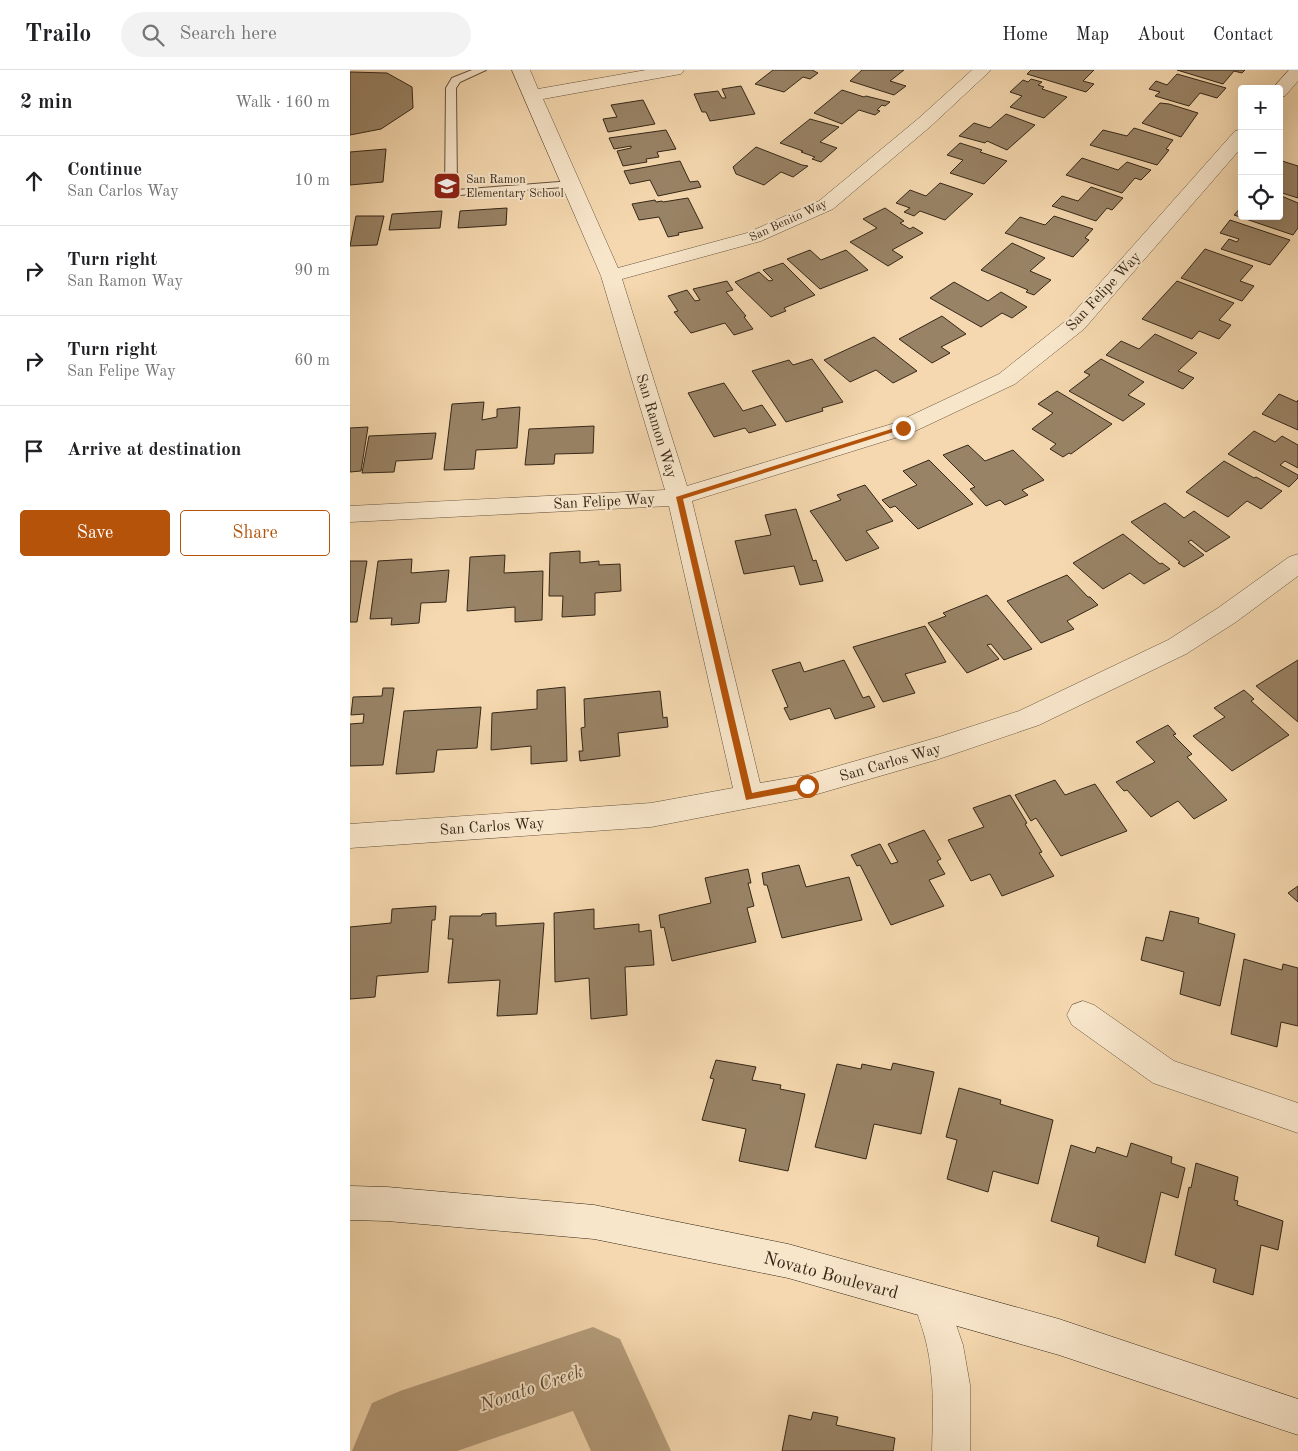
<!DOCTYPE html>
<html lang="en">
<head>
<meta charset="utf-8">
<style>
	body { margin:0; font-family:"Old Standard TT",serif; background:#f2f2f2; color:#202124 }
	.controls { position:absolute; right:15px; top:15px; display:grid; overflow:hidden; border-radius:5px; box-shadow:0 5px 20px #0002 }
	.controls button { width:45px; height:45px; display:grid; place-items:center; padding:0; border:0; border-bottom:1px solid #e0e0e0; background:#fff; color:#202124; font:25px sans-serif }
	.stop { position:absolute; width:15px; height:15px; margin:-11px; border:4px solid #b45309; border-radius:50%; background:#fff }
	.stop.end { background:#b45309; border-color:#fff; box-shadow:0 1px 5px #0008 }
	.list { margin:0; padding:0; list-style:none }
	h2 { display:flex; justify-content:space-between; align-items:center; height:65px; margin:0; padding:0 20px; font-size:21px }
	h2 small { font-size:16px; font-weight:400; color:#757577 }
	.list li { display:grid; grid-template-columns:32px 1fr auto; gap:15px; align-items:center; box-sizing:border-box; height:90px; padding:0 20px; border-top:1px solid #e0e0e0 }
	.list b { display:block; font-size:19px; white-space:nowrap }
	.list p { margin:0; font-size:16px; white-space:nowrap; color:#757577 }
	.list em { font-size:16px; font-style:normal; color:#757577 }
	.actions { display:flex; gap:10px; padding:15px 20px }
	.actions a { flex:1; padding:11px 0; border:1px solid #b45309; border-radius:5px; text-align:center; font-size:18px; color:#b45309 }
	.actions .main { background:#b45309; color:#fff }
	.icon { flex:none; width:28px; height:28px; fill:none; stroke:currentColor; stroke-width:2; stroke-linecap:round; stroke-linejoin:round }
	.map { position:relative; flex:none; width:948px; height:1381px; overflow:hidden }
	header { display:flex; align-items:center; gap:30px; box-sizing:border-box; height:70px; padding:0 25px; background:#fff; border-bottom:1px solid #e0e0e0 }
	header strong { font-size:24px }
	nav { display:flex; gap:28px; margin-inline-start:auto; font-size:18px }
	.search { width:350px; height:45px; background:#f2f2f2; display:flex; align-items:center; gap:12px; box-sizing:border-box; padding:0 18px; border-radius:28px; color:#757577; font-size:19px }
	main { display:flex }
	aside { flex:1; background:#fff }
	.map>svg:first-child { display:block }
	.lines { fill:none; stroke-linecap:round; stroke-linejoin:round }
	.river { fill:#b49c7b; fill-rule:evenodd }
	.building { fill:#998366; stroke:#352717 }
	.service-casing { stroke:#65533d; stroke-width:2 }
	.minor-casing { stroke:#65533d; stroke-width:1 }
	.secondary-casing { stroke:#352717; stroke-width:1 }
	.service { fill:#f8e6cb; fill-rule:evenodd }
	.minor { fill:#f8e6cb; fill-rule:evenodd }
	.secondary { fill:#f8e6cb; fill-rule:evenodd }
	.route { fill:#b45309 }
	.labels { text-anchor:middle; stroke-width:4; stroke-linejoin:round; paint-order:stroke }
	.far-poi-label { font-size:12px; fill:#352717; stroke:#f8e6cb; text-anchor:start }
	.far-street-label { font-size:12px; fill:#352717; stroke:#f8e6cb }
	.street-label { font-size:15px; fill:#352717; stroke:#f8e6cb }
	.near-street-label { font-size:18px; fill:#352717; stroke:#f8e6cb }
	.near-water-label { font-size:19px; font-style:italic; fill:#5b4a35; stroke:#f8e6cb }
</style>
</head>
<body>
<header>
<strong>Trailo</strong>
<div class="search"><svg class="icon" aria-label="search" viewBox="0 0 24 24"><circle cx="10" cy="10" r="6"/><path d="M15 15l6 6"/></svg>Search here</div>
<nav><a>Home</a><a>Map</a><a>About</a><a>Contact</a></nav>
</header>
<main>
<aside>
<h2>2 min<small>Walk · 160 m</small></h2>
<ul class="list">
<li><svg class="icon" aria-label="ahead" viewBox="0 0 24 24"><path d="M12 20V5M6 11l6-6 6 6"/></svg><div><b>Continue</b><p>San Carlos Way</p></div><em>10 m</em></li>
<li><svg class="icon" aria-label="right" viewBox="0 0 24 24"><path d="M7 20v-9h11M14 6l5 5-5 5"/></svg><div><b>Turn right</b><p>San Ramon Way</p></div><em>90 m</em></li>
<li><svg class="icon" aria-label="right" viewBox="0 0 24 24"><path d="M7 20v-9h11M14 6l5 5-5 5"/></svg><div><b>Turn right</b><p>San Felipe Way</p></div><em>60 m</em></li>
<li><svg class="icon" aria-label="arrive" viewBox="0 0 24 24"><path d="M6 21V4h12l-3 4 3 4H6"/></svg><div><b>Arrive at destination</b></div></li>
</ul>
<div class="actions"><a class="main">Save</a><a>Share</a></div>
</aside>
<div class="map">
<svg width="948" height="1381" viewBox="0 0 948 1381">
	<rect width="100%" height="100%" fill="#f5d8af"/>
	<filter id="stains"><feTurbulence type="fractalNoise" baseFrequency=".004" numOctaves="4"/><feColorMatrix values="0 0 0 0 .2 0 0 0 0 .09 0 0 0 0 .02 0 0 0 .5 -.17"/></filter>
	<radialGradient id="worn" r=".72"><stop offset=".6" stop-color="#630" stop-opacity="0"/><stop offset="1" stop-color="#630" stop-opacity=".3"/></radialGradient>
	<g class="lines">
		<path class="river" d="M243 1257 270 1269 321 1381H241L223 1341 107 1381H2L22 1333 50 1321Z"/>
	</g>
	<path class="building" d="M423 0H462L468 3 460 9 453 7 434 22 405 14Z
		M512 0H554L540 11 556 16 544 25 500 11Z
		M681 0H744L733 11 744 14 736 22 677 4Z
		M827 0H895L892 3 884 1 873 14Z
		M0 2 37 3 62 17 63 38 31 59 0 65Z
		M827 4 876 18 867 28 850 23 839 36 805 26 810 22 799 19 806 11 817 15Z
		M681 9 692 12 688 15 694 17 692 19 717 27 694 48 660 37 672 26 660 22 673 10 678 12Z
		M391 16 405 44 360 51 356 42H352L344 24 368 21 372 28H376L372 19Z
		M492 20 514 27 516 26 540 32 535 36 532 35 527 40 530 41 525 45 509 40 492 54 464 43Z
		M293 30 305 54 258 62 253 49 267 47 261 35Z
		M810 33 819 34 848 43 831 67 792 53Z
		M656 44 685 55 657 80 637 71 635 73 609 66 624 53 640 58Z
		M460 49 489 57 470 72 487 78 471 92 462 89 465 87 451 82 453 81 430 73Z
		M784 58 823 70 816 79 819 80 807 95 740 75 753 60 777 66Z
		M316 60 326 79 307 82 309 87 296 89 297 92 273 96 267 81 281 78V76L264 79 259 68Z
		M610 73 632 80 630 82 657 91 634 114 600 103 613 90 597 85Z
		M406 77 452 95 458 96 443 107 431 102 414 115 386 104 383 97Z
		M36 79 33 112 0 115V82Z
		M732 88 768 100 777 92 801 100 791 110 785 108 772 123 716 105Z
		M929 90 948 96V128L929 122Z
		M330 91 340 112 348 111 351 117 308 126 300 110 280 114 274 101Z
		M590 113 623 124 595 150 570 141 564 146 554 142 560 138 546 133 560 120 576 126Z
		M741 117 773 128 762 140 757 138 746 151 702 136 712 126 728 131Z
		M929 125 948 133V158L943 165 884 145 892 136V146H929Z
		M338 128 353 158 328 163 329 165 318 167 309 147 289 150 282 134 305 130 306 132 312 131 313 132Z
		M157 138 156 155 108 158 110 141Z
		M535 138 554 151 550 153 560 159 563 157 573 163 542 180 553 187 538 196 500 172 527 158 513 149Z
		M92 141 90 158 39 160 42 144Z
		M6 146H34L27 175 0 176Z
		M704 146 743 159 735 168 739 170 723 187 655 163 670 147 695 155Z
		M880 150 940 170 920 195 871 179 879 169 887 172 889 169 870 163Z
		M662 173 695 188 680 201 701 210 684 225 676 222 678 220 631 200Z
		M855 179 903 196 890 211 904 216 892 231 831 208Z
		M460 180 471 190 496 180 518 200 470 219 437 189Z
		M433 193 465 225 434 238 436 241 421 247 385 212 409 202 419 211 423 210 413 200Z
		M377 211 383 220 376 222 396 246 394 247 403 259 384 265 375 253 341 263 324 242 328 241 318 226 337 220 345 231 350 230 343 219Z
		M827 211 884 233 869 250 881 255 869 269 849 261 842 269 792 249Z
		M604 212 638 231 651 222 677 237 662 248 652 243 631 257 580 228Z
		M592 246 616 264 591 277 600 283 582 293 549 269Z
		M805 264 847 283 828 301 844 308 833 319 756 285 771 271 789 279Z
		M524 267 567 301 543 313 526 300 500 312 474 290Z
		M462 289 493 332 472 338 473 341 436 352 402 301 439 290 443 295Z
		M751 289 794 312 778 325 795 334 773 351 719 321 740 305 734 302Z
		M374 313 393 341 412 335 426 355 399 363 395 358 364 367 338 323Z
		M707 321 762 354 721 384 719 383 713 387 700 379 706 374 682 359 703 343 688 334Z
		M929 324 947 332 948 330V360L912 344Z
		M134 332 132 350 147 347V339L170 337 167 378 126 380 124 399 94 400 102 334Z
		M244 356 243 383 205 384 204 394 175 395 179 359Z
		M18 357 11 401 0 402V358Z
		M904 361 925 372 932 366 948 375V398L935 391 930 395 948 405V408L939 417 878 384Z
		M86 363 82 389 46 391 44 402 12 403 19 366Z
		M618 375 635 391 663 380 694 410 672 420 678 425 655 435 650 430 636 436 620 419 625 417 593 385Z
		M579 390 623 434 568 459 545 436 540 438 532 430 567 415 553 401Z
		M874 391 904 408 906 407 932 421 911 439 897 431 878 447 836 422Z
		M515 415 543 451 516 461 529 478 496 491 460 441 491 430 487 425Z
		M815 433 834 448 844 441 880 467 856 482 841 470 838 472 854 485 834 497 828 493 830 492 781 452Z
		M446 439 463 491 466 490 473 511 450 515 444 496 394 504 385 471 421 465 415 445Z
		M773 464 810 494 812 493 820 499 794 514 780 503 753 519 723 493Z
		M230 481V493L249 491V495L270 494 271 521 245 523V545L212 547 213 526H199L200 483Z
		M155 485 154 503 193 501 192 550 165 552V537L117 541 120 487Z
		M62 489 61 503 99 500 96 532 71 533 69 553 41 555 42 548 20 549 28 491Z
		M0 491H17L7 552H0Z
		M717 505 738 527H740L748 535 717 551 724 559 691 573 657 531Z
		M637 525 682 579 654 590 641 574 637 575 649 589 617 603 578 553 596 546 593 543Z
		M575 556 596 592 555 604 565 623 533 632 503 577Z
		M494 590 513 628 519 626 525 637 485 649 480 638 440 650 434 638 438 637 422 600 450 592 454 602Z
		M948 590V652L906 616Z
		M215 617 217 691 181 694V676L141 680 142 643 187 639V620Z
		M33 618H44L33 695 0 696V654L13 653 14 644 1 645 3 627 32 626Z
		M894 620 904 629 901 631 939 665 882 701 843 666 875 647 864 638Z
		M310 621 313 648 317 647 318 657 268 663 270 686 230 691 229 681H233L231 658 235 657 234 629Z
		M131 637 127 678 87 680 84 702 46 704 54 641Z
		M818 655 826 664 823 665 842 684 837 687 877 730 844 749 828 731 801 747 777 720 774 721 766 712 805 692 786 672Z
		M705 710 715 725 745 714 777 761 711 786 686 748 681 751 665 725Z
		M660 725 677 753 675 754 692 782 689 783 704 806 652 826 640 804 621 811 598 770 634 757 623 738Z
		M574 760 591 789 587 791 595 804 579 810 594 836 541 855 510 795 507 796 501 785 530 774 541 794 548 792 538 774Z
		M449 795 456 817 499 807 512 850 432 868 417 815H414L412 803Z
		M398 799 401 813H398L404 836 397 838 406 872 322 891 314 857 311 858 309 845 361 833 355 808Z
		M948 816V832L938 823Z
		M86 836 85 850H82L78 902 27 906 25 927 0 929V857L41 853 42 839Z
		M244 839V859L289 854V862L301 860 304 895 275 897 277 945 241 949 239 908 205 912 204 843Z
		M820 841 849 848 848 853 885 864 870 936 830 924 834 902 791 890 796 867 813 871Z
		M146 843V856L194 853 187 944 147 946 150 910 98 913 103 869H98L100 846H131L132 844Z
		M894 889 932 900 933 894 948 898V956L931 952 927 977 881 964Z
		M366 990 406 997 402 1010 431 1015 430 1019 455 1024 438 1101 389 1091 396 1059 352 1050 364 1009 360 1008Z
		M543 993 584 1002 571 1064 524 1054 516 1089 465 1077 487 994 511 999 512 994 541 1000Z
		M609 1018 651 1030 650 1034 703 1050 688 1114 643 1101 638 1122 597 1109 607 1070 596 1067Z
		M781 1073 822 1087 821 1093 835 1098 828 1128 811 1122 795 1193 747 1176 749 1167 701 1151 721 1075 745 1083 747 1077 777 1087Z
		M846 1093 888 1107 884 1130 888 1131 887 1135 933 1151 928 1180 911 1175 903 1225 863 1212 866 1199 825 1185 839 1117 841 1118Z
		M463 1342 488 1347 486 1355 545 1368 543 1381H432L439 1345 461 1350Z"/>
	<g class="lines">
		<defs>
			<path id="service" d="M122 0H136L110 12 106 18 107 120 222 111 228 114 226 116 97 126 95 124 96 18 102 8Z"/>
			<path id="minor" d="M162 0H180L188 19 296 0H334L331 4 325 5 193 29 268 198 397 163 469 131 569 48 622 0H641L581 56 483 139 411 171 272 209 337 416 545 353 649 304 718 249 885 61 892 59V77L734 259 665 314 561 363 342 431 410 713 457 705 589 667 669 641 818 570 868 538 939 487 948 484V506L886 552 836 584 689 655 589 689 457 727 301 757 0 778V754L301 733 383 718 319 436 0 452V436L315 420 251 206Z
				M939 0H948V11L935 26 929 27V19H922Z
				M733 931 744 935 824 991 948 1033V1063L803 1013 722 955 717 945 722 935Z
				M582 1214 594 1220 613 1275 620 1315V1381H582C583 1341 585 1303 574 1264 569 1246 562 1237 570 1220Z"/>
			<path id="secondary" d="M0 1116 37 1117 244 1135 438 1174 709 1249 948 1329V1365L709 1285 438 1208 244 1169 37 1151 0 1150Z"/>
		</defs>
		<use href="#service" class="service-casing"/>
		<use href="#minor" class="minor-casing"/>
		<use href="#secondary" class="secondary-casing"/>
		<use href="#service" class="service"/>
		<use href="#minor" class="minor"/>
		<use href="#secondary" class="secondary"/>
	</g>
	<path class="route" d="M551 356 556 358 333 429 402 723 457 712 461 716 457 719 396 730 326 427Z"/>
	<defs>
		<symbol id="school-square" viewBox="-11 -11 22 22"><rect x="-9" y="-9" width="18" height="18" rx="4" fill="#8f2418" stroke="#f8e6cb"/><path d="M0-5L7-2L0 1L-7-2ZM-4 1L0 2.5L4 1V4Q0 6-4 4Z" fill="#fff"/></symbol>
	</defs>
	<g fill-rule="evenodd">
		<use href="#school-square" x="81" y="100" width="32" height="32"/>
	</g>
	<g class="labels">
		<g class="far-poi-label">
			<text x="116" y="113">San Ramon<tspan x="116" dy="14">Elementary School</tspan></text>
		</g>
		<g class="far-street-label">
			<text transform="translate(438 150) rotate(-25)" y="4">San Benito Way</text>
		</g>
		<g class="street-label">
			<text transform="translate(753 221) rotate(-47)" y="5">San Felipe Way</text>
			<text transform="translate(307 356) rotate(73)" y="5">San Ramon Way</text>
			<text transform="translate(254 431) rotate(-3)" y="5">San Felipe Way</text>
			<text transform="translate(540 692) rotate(-16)" y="5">San Carlos Way</text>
			<text transform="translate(142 756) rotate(-4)" y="5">San Carlos Way</text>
		</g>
		<g class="near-street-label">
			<text transform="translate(481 1205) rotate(15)" y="6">Novato Boulevard</text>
		</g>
		<g class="near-water-label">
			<text transform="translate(181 1317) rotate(-19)" y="7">Novato Creek</text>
		</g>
	</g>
	<rect width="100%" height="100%" filter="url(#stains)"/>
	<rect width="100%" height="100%" fill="url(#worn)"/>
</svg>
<div class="controls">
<button>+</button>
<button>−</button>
<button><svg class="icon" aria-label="locate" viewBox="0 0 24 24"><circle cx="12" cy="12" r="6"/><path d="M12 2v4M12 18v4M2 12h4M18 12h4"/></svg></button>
</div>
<div class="stop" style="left:457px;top:716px"></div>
<div class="stop end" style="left:553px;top:358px"></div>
</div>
</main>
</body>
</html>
